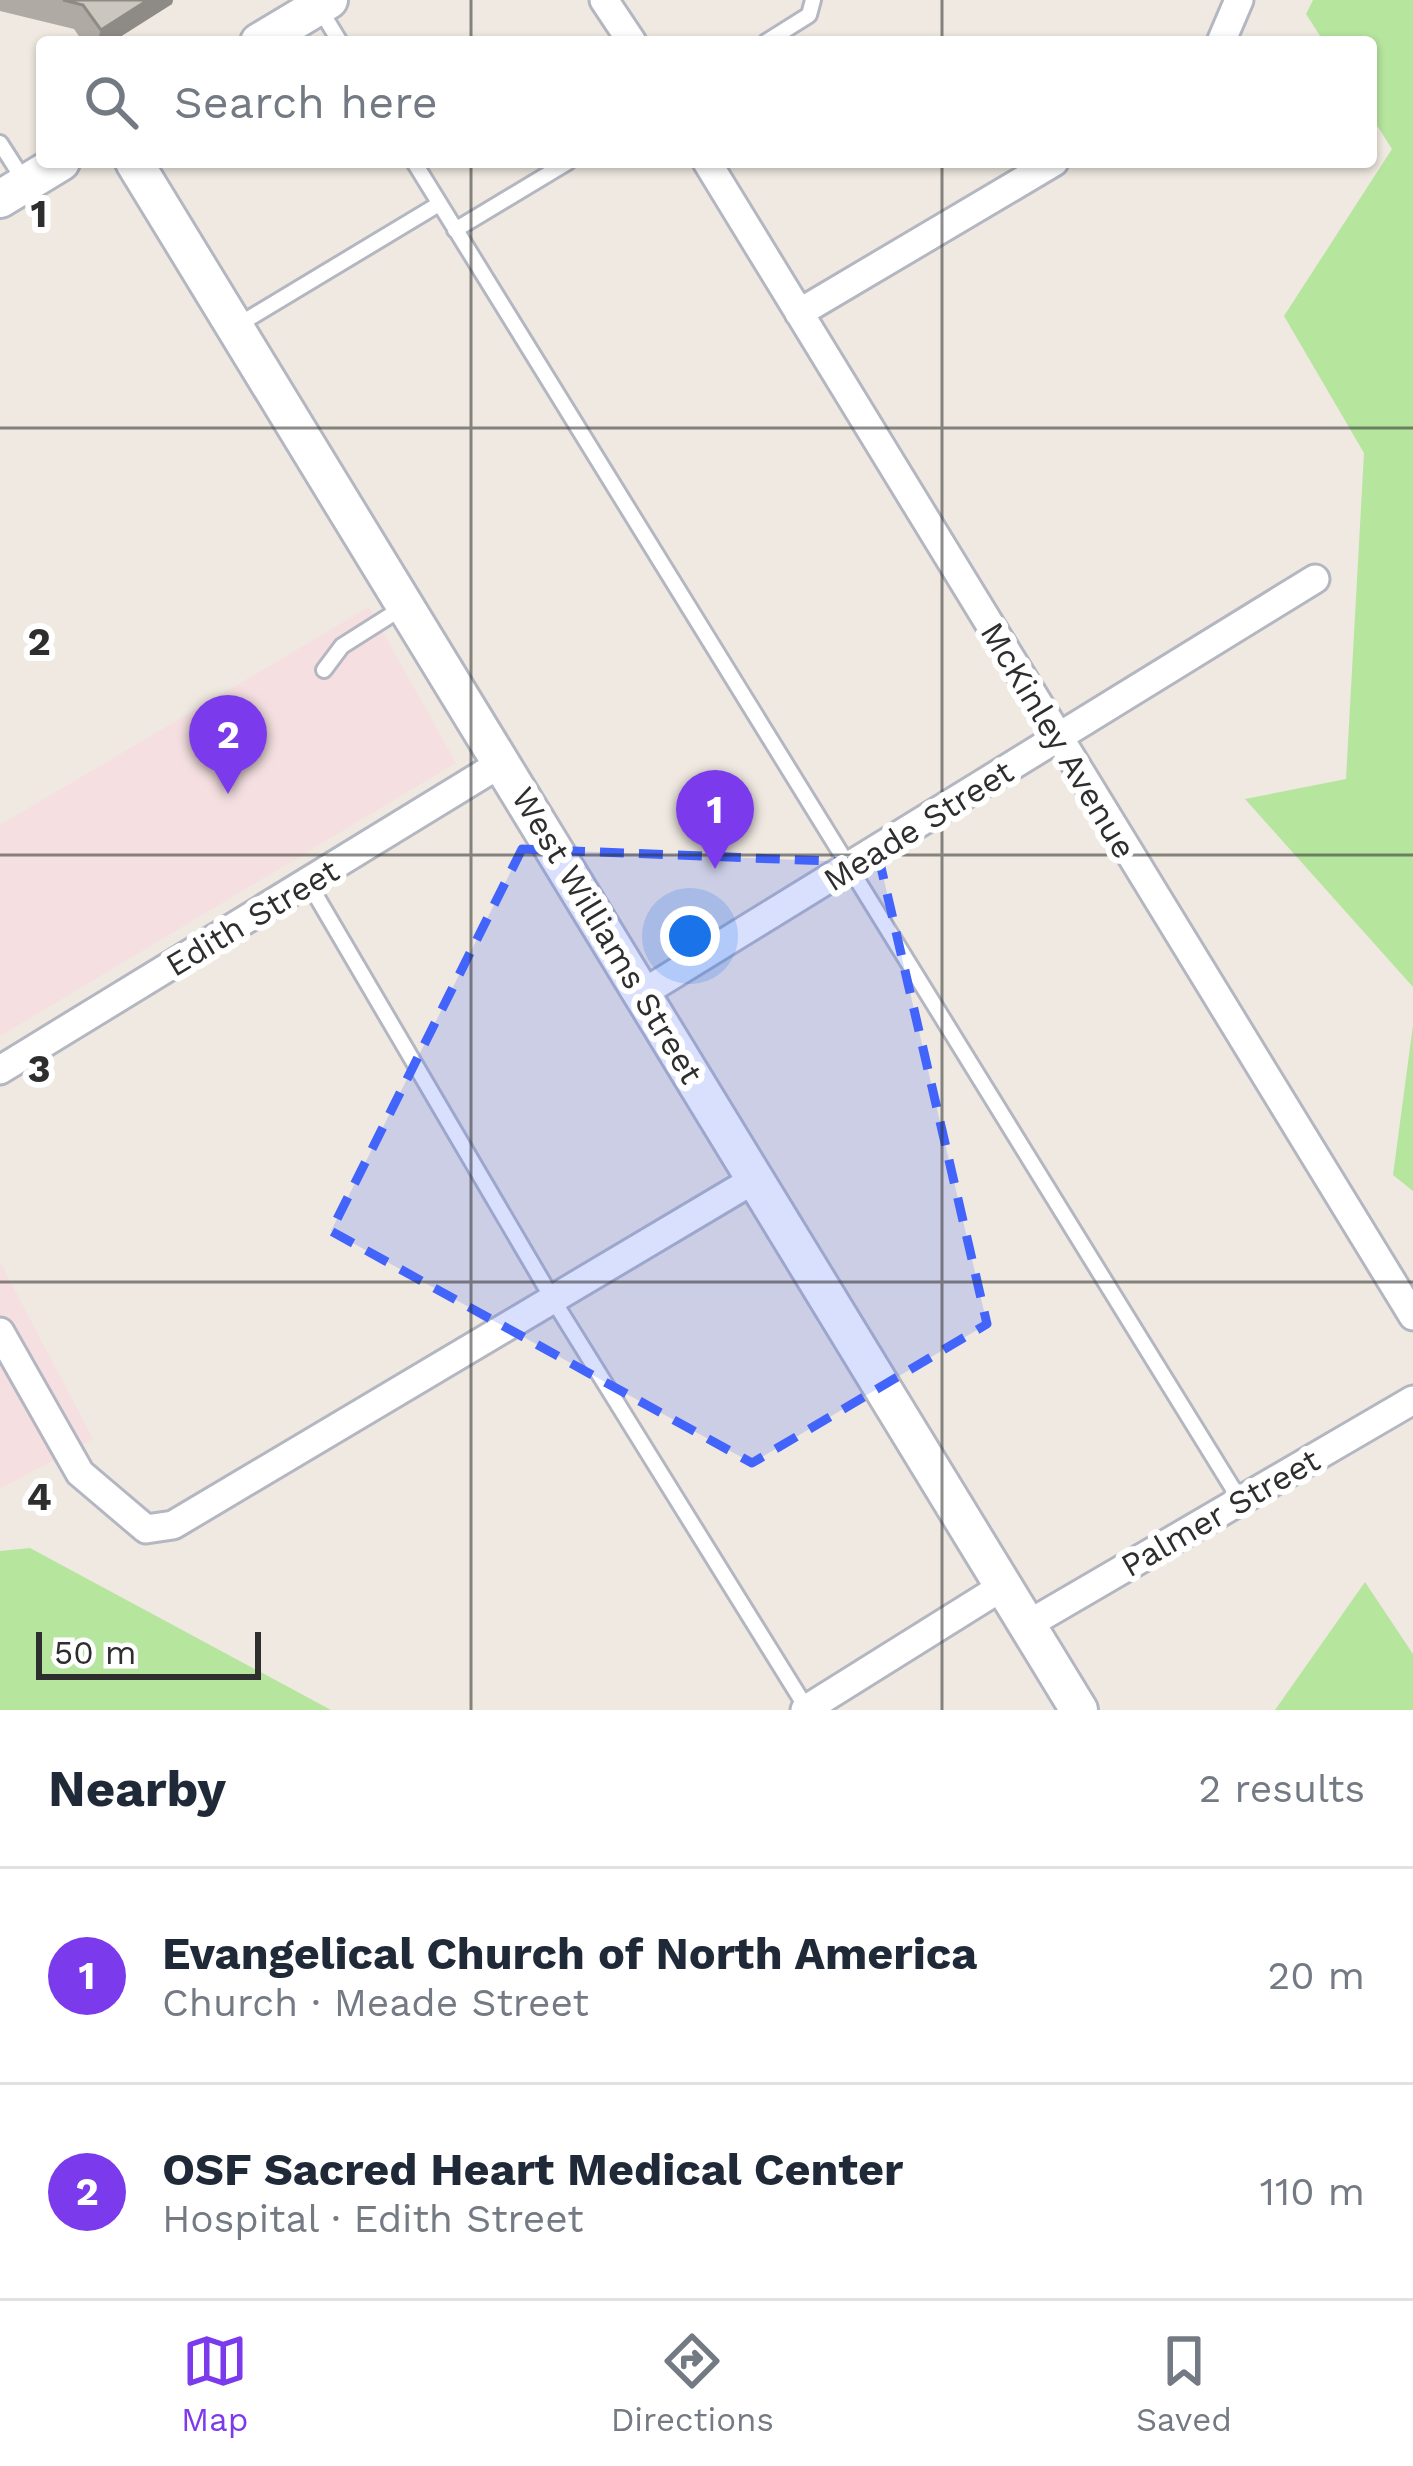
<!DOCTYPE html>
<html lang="en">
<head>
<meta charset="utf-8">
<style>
	body { margin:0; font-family:"Work Sans",sans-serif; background:#f6f6f7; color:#1f2937 }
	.scale { position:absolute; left:36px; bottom:30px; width:225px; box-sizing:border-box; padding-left:12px; border:6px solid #2e2e2e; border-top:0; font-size:33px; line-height:42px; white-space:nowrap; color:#2e2e2e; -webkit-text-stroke:9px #fff; paint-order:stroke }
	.you { position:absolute; left:690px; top:936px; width:42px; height:42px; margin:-30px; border:9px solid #fff; border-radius:50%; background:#1a73e8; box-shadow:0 0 0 18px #1a73e833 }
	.badge { display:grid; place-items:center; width:78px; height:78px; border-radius:50%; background:#7c3aed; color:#fff; font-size:39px; font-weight:700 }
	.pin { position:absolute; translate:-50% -99px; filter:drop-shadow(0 3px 6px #0008) }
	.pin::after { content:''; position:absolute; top:63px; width:42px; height:36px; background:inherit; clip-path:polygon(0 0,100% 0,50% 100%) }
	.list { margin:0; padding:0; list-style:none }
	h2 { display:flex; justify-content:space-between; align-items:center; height:156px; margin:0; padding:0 48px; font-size:51px }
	h2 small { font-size:39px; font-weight:400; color:#747a83 }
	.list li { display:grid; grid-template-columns:78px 1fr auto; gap:36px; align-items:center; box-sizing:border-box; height:216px; padding:0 48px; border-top:3px solid #e0e1e3 }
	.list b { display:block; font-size:45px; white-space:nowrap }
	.list p { margin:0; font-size:39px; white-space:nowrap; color:#747a83 }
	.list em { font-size:39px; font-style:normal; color:#747a83 }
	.icon { flex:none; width:66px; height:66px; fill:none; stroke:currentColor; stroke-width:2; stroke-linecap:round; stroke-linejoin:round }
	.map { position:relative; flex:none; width:1413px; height:1710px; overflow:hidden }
	.search { position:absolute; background:#fff; box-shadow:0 3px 9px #0004; left:36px; right:36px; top:36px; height:132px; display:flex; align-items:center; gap:30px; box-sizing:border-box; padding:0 42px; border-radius:12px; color:#747a83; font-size:45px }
	.sheet { height:588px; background:#fff }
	nav { display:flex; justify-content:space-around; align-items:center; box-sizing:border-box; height:168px; border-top:3px solid #e0e1e3; background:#fff; font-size:33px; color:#747a83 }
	nav a { display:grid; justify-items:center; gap:6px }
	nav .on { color:#7c3aed }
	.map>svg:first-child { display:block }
	.medical { fill:#f5dfe0 }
	.green { fill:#b6e59e }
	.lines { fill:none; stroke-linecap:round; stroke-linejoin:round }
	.service-casing { stroke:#b4b7c1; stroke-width:20 }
	.minor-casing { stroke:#b4b7c1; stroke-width:33 }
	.tertiary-casing { stroke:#b4b7c1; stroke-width:42 }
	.service { stroke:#fff; stroke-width:14 }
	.minor { stroke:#fff; stroke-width:27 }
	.tertiary { stroke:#fff; stroke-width:36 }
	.wall { fill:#afaba4 }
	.shaded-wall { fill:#8e8b86 }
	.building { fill:#cbc7bf; stroke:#8e8b86; stroke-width:3 }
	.marked { fill:#4264fb; fill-opacity:0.2; stroke:#4264fb; stroke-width:9; stroke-dasharray:24 15; stroke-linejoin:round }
	.grid { fill:none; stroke:#2e2e2e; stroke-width:3; stroke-opacity:0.55 }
	.labels { text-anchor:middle; stroke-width:12; stroke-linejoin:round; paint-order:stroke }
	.street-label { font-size:33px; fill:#2e2e2e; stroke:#fff }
	.grid-label { font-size:39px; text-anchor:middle; font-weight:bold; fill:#2e2e2e; stroke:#fff; stroke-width:12; stroke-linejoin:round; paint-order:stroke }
</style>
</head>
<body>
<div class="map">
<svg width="1413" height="1710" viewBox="0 0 1413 1710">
	<rect width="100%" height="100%" fill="#efe9e1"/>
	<path class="medical" d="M369 607 456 763 0 1036V825Z
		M0 1262 93 1439 0 1489Z"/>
	<path class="green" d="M1313 0H1413V987L1245 799 1346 779 1364 453 1284 316 1392 149 1371 116V42H1324L1306 14Z
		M1413 1025V1191L1393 1175Z
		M30 1548 331 1710H0V1551Z
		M1365 1582 1413 1654V1710H1275Z"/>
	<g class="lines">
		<defs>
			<path id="service" d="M321 11 340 42
				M766 42 809 15 813 0
				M0 143 23 179
				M414 162 1240 1500
				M455 230 568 162
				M238 325 439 204
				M324 670 342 646 402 608
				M308 882 555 1303 807 1709"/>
			<path id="minor" d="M604 0 632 42
				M1221 42 1239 0
				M707 162 1413 1316
				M799 313 1054 162
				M643 993 1315 579
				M0 1070 503 762
				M0 1332 80 1473 146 1529 173 1525 755 1179
				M1027 1625 1413 1400
				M805 1710 1005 1585"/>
			<path id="tertiary" d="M259 42 329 0
				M134 162 1079 1710
				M0 199 61 162"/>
		</defs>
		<use href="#service" class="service-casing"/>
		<use href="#minor" class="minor-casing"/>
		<use href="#tertiary" class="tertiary-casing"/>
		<use href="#service" class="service"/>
		<use href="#minor" class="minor"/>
		<use href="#tertiary" class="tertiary"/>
	</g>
	<path class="wall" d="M0 0H173L172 4 112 42H83L74 29 0 11Z"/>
	<path class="shaded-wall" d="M148 0H173L172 4 112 42H97L101 30Z"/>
	<path class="building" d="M63 0H148L101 30 83 5Z"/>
	<path class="marked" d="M522 849 880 863 987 1324 752 1463 331 1231Z"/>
	<path class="grid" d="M471 0V42M942 0V42M471 162V1710M942 162V1710M0 428H1413M0 855H1413M0 1282H1413"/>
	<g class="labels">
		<g class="street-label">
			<text transform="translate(1059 740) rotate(59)" y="12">McKinley Avenue</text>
			<text transform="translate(918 825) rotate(-32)" y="12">Meade Street</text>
			<text transform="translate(252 917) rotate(-31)" y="12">Edith Street</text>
			<text transform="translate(608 935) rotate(59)" y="12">West Williams Street</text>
			<text transform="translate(1220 1512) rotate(-30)" y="12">Palmer Street</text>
		</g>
	</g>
	<g class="grid-label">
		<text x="39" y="227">1</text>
		<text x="39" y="655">2</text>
		<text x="39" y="1082">3</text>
		<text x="39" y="1510">4</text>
	</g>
</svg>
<div class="scale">50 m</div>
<div class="you"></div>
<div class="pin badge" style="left:715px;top:869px">1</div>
<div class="pin badge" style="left:228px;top:794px">2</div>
<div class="search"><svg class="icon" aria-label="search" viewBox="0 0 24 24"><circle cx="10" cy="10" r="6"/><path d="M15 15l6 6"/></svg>Search here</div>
</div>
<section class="sheet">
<h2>Nearby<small>2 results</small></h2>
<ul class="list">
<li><span class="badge">1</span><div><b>Evangelical Church of North America</b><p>Church · Meade Street</p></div><em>20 m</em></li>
<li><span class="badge">2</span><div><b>OSF Sacred Heart Medical Center</b><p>Hospital · Edith Street</p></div><em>110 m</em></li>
</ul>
</section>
<nav>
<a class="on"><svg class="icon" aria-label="map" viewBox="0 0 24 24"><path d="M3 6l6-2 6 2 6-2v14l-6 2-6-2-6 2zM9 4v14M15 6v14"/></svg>Map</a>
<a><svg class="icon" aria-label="directions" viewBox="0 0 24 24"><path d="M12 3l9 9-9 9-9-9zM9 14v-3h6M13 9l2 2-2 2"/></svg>Directions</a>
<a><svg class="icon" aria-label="saved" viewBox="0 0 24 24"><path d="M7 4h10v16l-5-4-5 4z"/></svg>Saved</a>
</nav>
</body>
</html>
